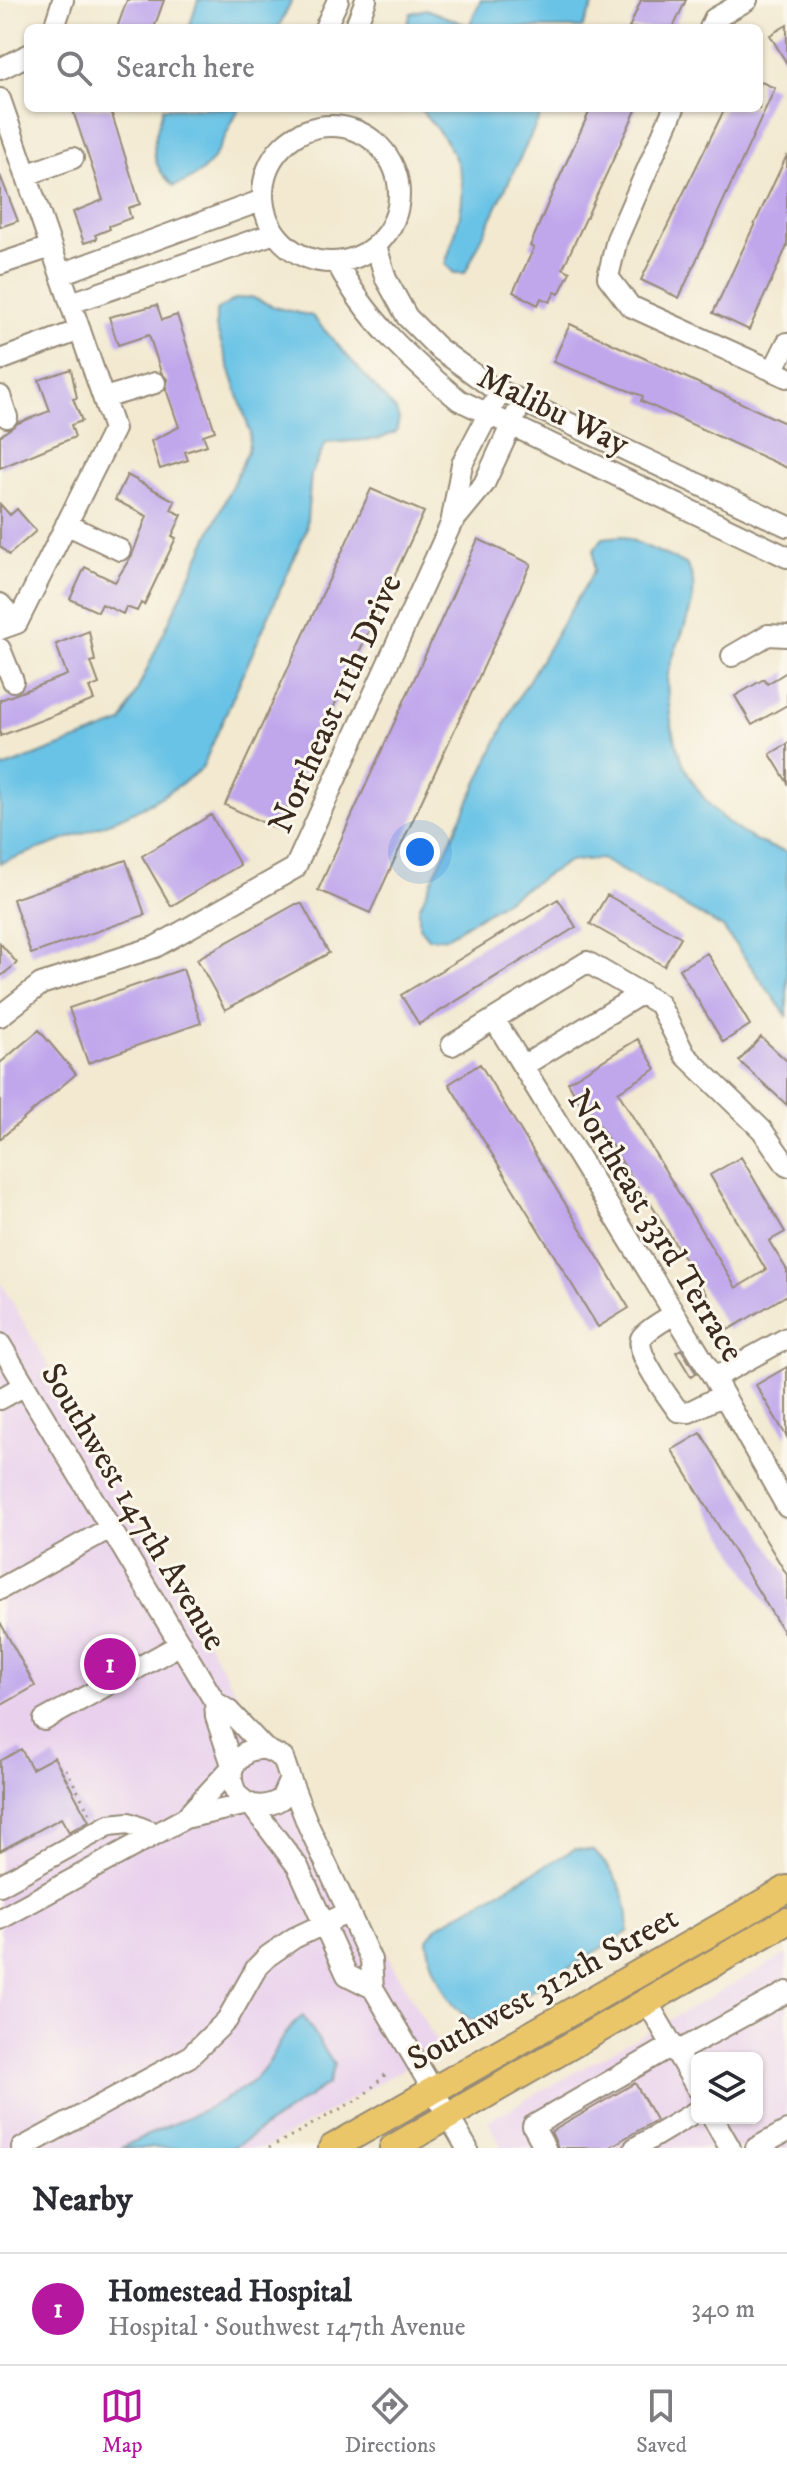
<!DOCTYPE html>
<html lang="en">
<head>
<meta charset="utf-8">
<style>
	body { margin:0; font-family:"IM FELL DW Pica",serif; background:#f7f7f7; color:#2b2b33 }
	.controls { position:absolute; right:24px; bottom:24px; display:grid; overflow:hidden; border-radius:12px; box-shadow:0 2px 6px #0004 }
	.controls button { width:72px; height:72px; display:grid; place-items:center; padding:0; border:0; border-bottom:2px solid #e1e1e2; background:#fff; color:#2b2b33; font:40px sans-serif }
	.you { position:absolute; left:420px; top:852px; width:28px; height:28px; margin:-20px; border:6px solid #fff; border-radius:50%; background:#1a73e8; box-shadow:0 0 0 12px #1a73e833 }
	.badge { display:grid; place-items:center; width:52px; height:52px; border-radius:50%; background:#b5179e; color:#fff; font-size:26px; font-weight:700 }
	.pin { position:absolute; translate:-50% -50%; border:4px solid #fff; box-shadow:0 2px 8px #0006 }
	.list { margin:0; padding:0; list-style:none }
	h2 { display:flex; justify-content:space-between; align-items:center; height:104px; margin:0; padding:0 32px; font-size:34px }
	h2 small { font-size:26px; font-weight:400; color:#7c7c81 }
	.list li { display:grid; grid-template-columns:52px 1fr auto; gap:24px; align-items:center; box-sizing:border-box; height:112px; padding:0 32px; border-top:2px solid #e1e1e2 }
	.list b { display:block; font-size:30px; white-space:nowrap }
	.list p { margin:0; font-size:26px; white-space:nowrap; color:#7c7c81 }
	.list em { font-size:26px; font-style:normal; color:#7c7c81 }
	.icon { flex:none; width:44px; height:44px; fill:none; stroke:currentColor; stroke-width:2; stroke-linecap:round; stroke-linejoin:round }
	.map { position:relative; flex:none; width:787px; height:2148px; overflow:hidden }
	.search { position:absolute; background:#fff; box-shadow:0 2px 6px #0004; left:24px; right:24px; top:24px; height:88px; display:flex; align-items:center; gap:20px; box-sizing:border-box; padding:0 28px; border-radius:12px; color:#7c7c81; font-size:30px }
	.sheet { height:216px; background:#fff }
	nav { display:flex; justify-content:space-around; align-items:center; box-sizing:border-box; height:112px; border-top:2px solid #e1e1e2; background:#fff; font-size:22px; color:#7c7c81 }
	nav a { display:grid; justify-items:center; gap:4px }
	nav .on { color:#b5179e }
	.map>svg:first-child { display:block }
	.built { fill:#e9d1ed; fill-rule:evenodd }
	.water { fill:#69c3e6; stroke:#527682; stroke-width:2 }
	.building { fill:#c0a7ec }
	.lines { fill:none; stroke-linecap:round; stroke-linejoin:round }
	.minor-casing { stroke:#968a77; stroke-width:24 }
	.major-casing { stroke:#968a77; stroke-width:30 }
	.path { stroke:#968a77; stroke-width:3; stroke-dasharray:2 6; stroke-linecap:butt }
	.minor { stroke:#fff; stroke-width:20 }
	.major { stroke:#ebc669; stroke-width:26 }
	.labels { text-anchor:middle; stroke-width:6; stroke-linejoin:round; paint-order:stroke }
	.street-label { font-size:34px; fill:#3b2a1e; stroke:#fbf7ec }
</style>
</head>
<body>
<div class="map">
<svg width="787" height="2148" viewBox="0 0 787 2148">
	<rect width="100%" height="100%" fill="#fbf7ec"/>
	<filter id="ink" filterUnits="userSpaceOnUse"><feTurbulence type="fractalNoise" baseFrequency=".0125" numOctaves="2"/><feDisplacementMap in="SourceGraphic" scale="16" xChannelSelector="R" yChannelSelector="G"/><feConvolveMatrix kernelMatrix="1 2 1 2 8 2 1 2 1" color-interpolation-filters="sRGB"/></filter>
	<filter id="wash" filterUnits="userSpaceOnUse"><feTurbulence type="fractalNoise" baseFrequency=".006" numOctaves="4" result="noise"/><feDisplacementMap in="SourceGraphic" scale="32" xChannelSelector="R" yChannelSelector="G"/><feGaussianBlur stdDeviation="1.8" result="paint"/><feColorMatrix in="noise" values="0 0 0 0 0 0 0 0 0 0 0 0 0 0 0 0 0 1.4 0 .05"/><feComposite in="paint" operator="in"/></filter>
	<g filter="url(#wash)">
		<rect width="100%" height="100%" fill="#f2e9d0"/>
		<path class="built" d="M0 1281 440 2048 265 2148H0Z
			M787 1954V2148H502L488 2121ZM697 2058H757V2118H697Z"/>
		<path class="water" d="M198 0H292L278 28H189Z
			M481 0H596L582 28H406L411 13 426 9 469 26Z
			M163 108H240C219 143 217 173 174 186 145 161 154 141 163 108Z
			M419 108H544L465 273H454L445 264C471 191 472 166 419 108Z
			M251 297 277 308 312 316 396 411 399 419 396 432 379 439 326 443 311 474 306 531 202 768C145 816 69 838 0 863V769L122 723 248 451 250 432 216 327V311L235 299Z
			M622 536 686 564C708 594 675 640 668 674 666 683 668 695 669 704 674 774 717 834 787 852V1016L723 928 601 859 569 861 445 938H428L419 927V908L514 705 594 571V550L603 538Z
			M575 1849 594 1851C616 1874 631 1898 628 1932L498 2011 474 2021C447 2009 431 1967 427 1940L438 1926Z
			M303 2016 334 2065 328 2084 233 2148H121C161 2127 215 2109 250 2083 275 2065 278 2033 303 2016Z"/>
		<g id="blocks">
			<path class="building" d="M127 0H164L154 28H117Z
				M641 0H686L673 28H629Z
				M787 25V64L770 35Z
				M759 81 775 88 679 298 641 280 725 108H759Z
				M72 108H110L140 204 128 208 131 218 109 226 110 229 95 235 97 239 84 243 73 212 103 200Z
				M591 108H637L563 268 570 272 559 294 555 292 550 302 541 298 538 305 513 292 534 248 530 246 548 203Z
				M787 155V246L749 330 713 313Z
				M0 175 18 221 0 227Z
				M157 305 162 320 177 315 215 431 203 435 207 445 185 452 188 460 160 469 151 441 179 427 166 389 167 379 161 372 149 335 118 345 109 317Z
				M570 324 787 424V468L641 401 643 396 553 362Z
				M71 369 77 398 73 399 82 421 71 425 75 437 0 468V436L18 423 50 411 39 380Z
				M127 475 175 501 171 510 182 515 172 536 176 538 144 605 141 603 137 611 126 607 123 614 102 604 98 612 70 599 85 567 115 582 132 555 147 516 115 500Z
				M371 489 424 512 277 829 225 805Z
				M0 504 10 515 17 509 36 531 9 555 0 546Z
				M478 539 531 564 370 913 318 890Z
				M89 631 95 661 91 662 99 684 89 688 94 700 0 736V700L67 675 56 644Z
				M787 672V705L752 725 735 696 764 679 767 684Z
				M787 744V782L770 754Z
				M211 815 240 865 171 906 142 856Z
				M126 860 145 915 31 954 13 899Z
				M607 895 681 937 664 966 590 924Z
				M558 899 576 927 419 1024 401 995Z
				M296 904H302L329 953 225 1010 197 959Z
				M0 943 17 963 0 977Z
				M707 953 750 1025 723 1042 679 969Z
				M183 969 201 1023 88 1063 69 1008Z
				M39 1030 76 1074 0 1139V1063Z
				M761 1037 787 1061V1105L739 1061Z
				M638 1039 656 1069 618 1092 736 1288 766 1270 710 1175 741 1157 785 1232 769 1241 787 1270V1295L728 1330 646 1196 644 1198 589 1109 585 1112 568 1082Z
				M480 1064 629 1308 598 1327 449 1084Z
				M681 1349 696 1373 691 1377 676 1352Z
				M787 1367V1437L756 1385Z
				M701 1433 787 1575V1638L672 1450Z
				M0 1622 35 1686 0 1706Z
				M21 1749 32 1769 54 1757 89 1821 69 1832 61 1818 0 1851V1761Z
				M635 2083 656 2120 608 2148H558L551 2132Z"/>
		</g>
	</g>
	<g filter="url(#ink)">
		<use href="#blocks" fill-opacity="0" stroke="#968a77" stroke-width="2"/>
		<g class="lines">
			<defs>
				<path id="minor" d="M54 28 63 0
					M325 28 338 0
					M355 28 366 0
					M710 28 714 19 747 0
					M0 69 28 55
					M0 99 114 429 17 623 0 629
					M674 108 617 239 608 277 630 306 787 377
					M263 194a68 68 0 1 1 136 0a68 68 0 1 1-136 0Z
					M26 175 73 158
					M376 246 386 279 407 317 438 348 490 386 787 526
					M337 262C363 317 413 362 459 400L787 557
					M0 264 51 247
					M61 274 263 200
					M71 303 275 233
					M0 360 80 330
					M773 371 787 343
					M0 396 7 417
					M104 398 155 383
					M66 524 120 550
					M451 524 484 484 516 415
					M0 604 17 623
					M0 649 13 681
					M732 656 768 635 787 636
					M0 1016 41 984 155 947 295 868 451 524 462 464 500 392
					M494 1019 714 1378 787 1507
					M452 1045 587 962 659 1004 685 1055 762 1130 787 1166
					M523 1066 642 993
					M674 1314C665 1320 649 1328 642 1337 632 1350 669 1398 678 1411L689 1412 721 1396
					M0 1344 215 1702 229 1711 264 1748
					M714 1378 787 1338
					M0 1399 25 1385
					M0 1589 110 1528
					M215 1702 216 1717 233 1768
					M44 1720 181 1644
					M290 1779 308 1825 371 1960 373 1988 467 2148
					M251 1805 298 1867 347 1975 373 1988
					M185 1818 248 1804
					M0 1885 109 1825 129 1823 156 1834
					M0 1919 185 1818 247 1751 264 1748 283 1758 290 1779 281 1799C256 1815 229 1800 232 1771
					M646 2000 697 2088
					M677 2052 787 1992
					M713 2118 730 2148
					M22 2148 189 2057 227 2020 257 1967 268 1956 294 1938 347 1913
					M545 2148 533 2126 673 2045
					M635 2148 697 2111
					M756 2148 787 2131"/>
				<path id="major" d="M332 2148 787 1889
					M393 2148 787 1921"/>
			</defs>
			<use href="#minor" class="minor-casing"/>
			<use href="#major" class="major-casing"/>
			<path class="path" d="M66 1769 90 1814
				M269 2148 362 2097 387 2073"/>
			<use href="#minor" class="minor"/>
			<use href="#major" class="major"/>
		</g>
	</g>
	<g class="labels">
		<g class="street-label">
			<text transform="translate(554 409) rotate(26)" y="12">Malibu Way</text>
			<text transform="translate(334 703) rotate(-66)" y="12">Northeast 11th Drive</text>
			<text transform="translate(657 1225) rotate(59)" y="12">Northeast 33rd Terrace</text>
			<text transform="translate(135 1506) rotate(59)" y="12">Southwest 147th Avenue</text>
			<text transform="translate(542 1987) rotate(-29)" y="12">Southwest 312th Street</text>
		</g>
	</g>
</svg>
<div class="controls">
<button><svg class="icon" aria-label="layers" viewBox="0 0 24 24"><path d="M12 4l9 5-9 5-9-5zM3 14l9 5 9-5"/></svg></button>
</div>
<div class="you"></div>
<div class="pin badge" style="left:110px;top:1664px">1</div>
<div class="search"><svg class="icon" aria-label="search" viewBox="0 0 24 24"><circle cx="10" cy="10" r="6"/><path d="M15 15l6 6"/></svg>Search here</div>
</div>
<section class="sheet">
<h2>Nearby<small></small></h2>
<ul class="list">
<li><span class="badge">1</span><div><b>Homestead Hospital</b><p>Hospital · Southwest 147th Avenue</p></div><em>340 m</em></li>
</ul>
</section>
<nav>
<a class="on"><svg class="icon" aria-label="map" viewBox="0 0 24 24"><path d="M3 6l6-2 6 2 6-2v14l-6 2-6-2-6 2zM9 4v14M15 6v14"/></svg>Map</a>
<a><svg class="icon" aria-label="directions" viewBox="0 0 24 24"><path d="M12 3l9 9-9 9-9-9zM9 14v-3h6M13 9l2 2-2 2"/></svg>Directions</a>
<a><svg class="icon" aria-label="saved" viewBox="0 0 24 24"><path d="M7 4h10v16l-5-4-5 4z"/></svg>Saved</a>
</nav>
</body>
</html>
